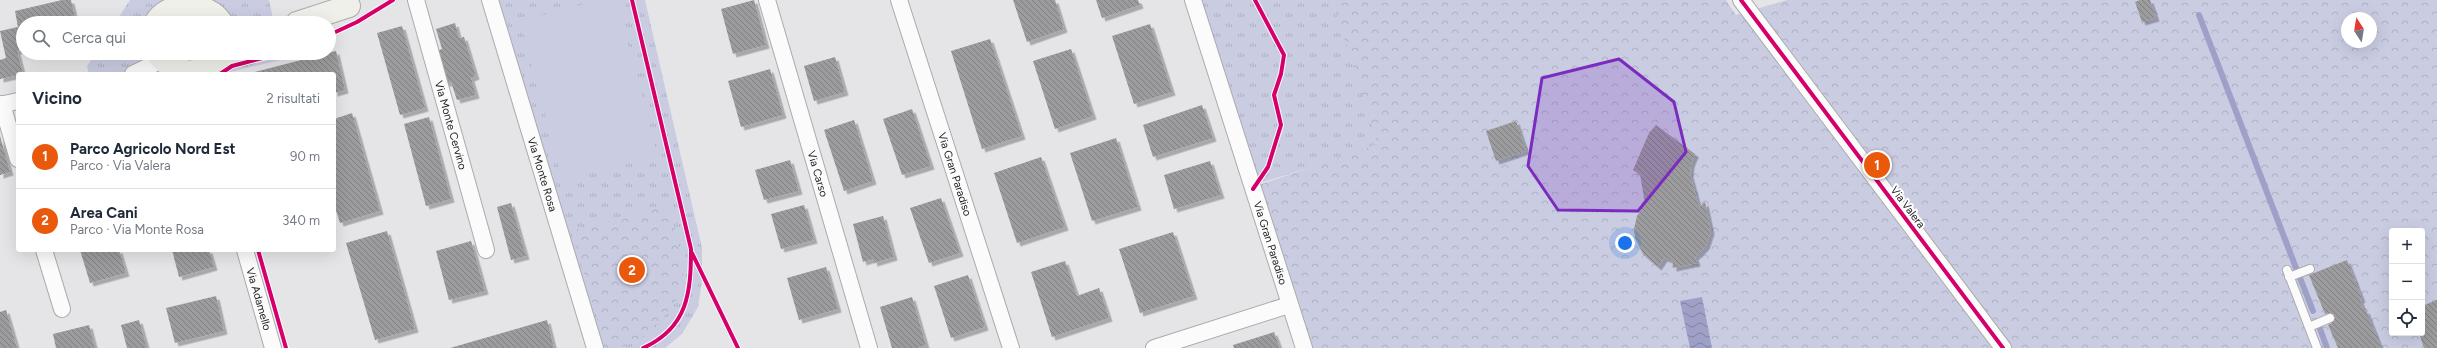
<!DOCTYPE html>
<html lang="it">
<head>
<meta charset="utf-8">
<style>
	body { margin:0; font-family:Figtree,sans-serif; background:#f2f2f3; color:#1f2937 }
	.controls { position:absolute; right:12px; bottom:12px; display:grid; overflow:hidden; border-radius:4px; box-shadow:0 4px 16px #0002 }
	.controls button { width:36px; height:36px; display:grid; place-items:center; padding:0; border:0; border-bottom:1px solid #e0e1e3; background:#fff; color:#1f2937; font:20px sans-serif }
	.compass { position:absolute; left:2341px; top:12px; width:36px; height:36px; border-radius:50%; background:#fff; box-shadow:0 4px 16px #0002; rotate:348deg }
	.you { position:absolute; left:1625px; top:243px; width:14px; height:14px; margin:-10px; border:3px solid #fff; border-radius:50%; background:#1a73e8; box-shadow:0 0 0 6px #1a73e833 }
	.badge { display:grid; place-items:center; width:26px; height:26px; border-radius:50%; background:#ea580c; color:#fff; font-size:13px; font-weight:700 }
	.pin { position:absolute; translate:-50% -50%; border:2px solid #fff; box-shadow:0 1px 4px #0006 }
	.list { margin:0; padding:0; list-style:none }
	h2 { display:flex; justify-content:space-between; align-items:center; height:52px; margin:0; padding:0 16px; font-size:17px }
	h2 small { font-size:13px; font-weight:400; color:#747a83 }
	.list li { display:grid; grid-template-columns:26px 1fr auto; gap:12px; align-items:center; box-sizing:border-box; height:64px; padding:0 16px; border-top:1px solid #e0e1e3 }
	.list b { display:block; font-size:15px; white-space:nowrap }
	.list p { margin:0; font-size:13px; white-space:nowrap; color:#747a83 }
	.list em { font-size:13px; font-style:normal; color:#747a83 }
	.icon { flex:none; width:22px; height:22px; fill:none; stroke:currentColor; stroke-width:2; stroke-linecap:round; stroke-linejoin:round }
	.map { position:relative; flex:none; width:2437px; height:348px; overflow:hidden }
	.search { position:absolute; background:#fff; box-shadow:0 4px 16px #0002; left:16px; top:16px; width:320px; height:44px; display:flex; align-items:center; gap:10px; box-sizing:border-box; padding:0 14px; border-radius:22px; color:#747a83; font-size:15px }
	.panel { position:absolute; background:#fff; box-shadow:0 4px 16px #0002; left:16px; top:72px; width:320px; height:180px; border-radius:4px }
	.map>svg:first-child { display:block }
	.grass { fill:url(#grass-tufts) }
	.park { fill:url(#park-crowns); fill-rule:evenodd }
	.pitch { fill:#cacce2 }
	.water { fill:url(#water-waves) }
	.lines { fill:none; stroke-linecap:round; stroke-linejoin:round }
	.stream { stroke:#9ea0c7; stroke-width:6 }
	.building { fill:url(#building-back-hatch); filter:url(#shadow) }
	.lane-casing { stroke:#ababae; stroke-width:10 }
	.street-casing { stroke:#ababae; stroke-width:18 }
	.secondary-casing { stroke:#ababae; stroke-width:24 }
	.lane { stroke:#fbfbfc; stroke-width:8 }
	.street { stroke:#fbfbfc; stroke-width:16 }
	.secondary { stroke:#f0f0eb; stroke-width:22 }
	.cycleway-casing { stroke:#fff; stroke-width:6 }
	.cycleway { stroke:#d6006c; stroke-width:4 }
	.marked { fill:#7b2cbf; fill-opacity:0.2; stroke:#7b2cbf; stroke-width:3; stroke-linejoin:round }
	.labels { text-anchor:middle; stroke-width:4; stroke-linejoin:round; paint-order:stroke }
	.street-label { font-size:11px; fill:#222224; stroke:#fff }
</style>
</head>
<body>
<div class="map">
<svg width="2437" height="348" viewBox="0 0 2437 348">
	<defs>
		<pattern id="grass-tufts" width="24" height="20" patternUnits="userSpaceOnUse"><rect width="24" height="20" fill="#cacce2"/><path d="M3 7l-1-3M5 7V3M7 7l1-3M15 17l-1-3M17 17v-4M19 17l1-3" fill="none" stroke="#adafc2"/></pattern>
		<pattern id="park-crowns" width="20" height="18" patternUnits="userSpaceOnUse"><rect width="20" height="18" fill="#cacce2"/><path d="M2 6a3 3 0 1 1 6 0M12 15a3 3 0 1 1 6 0" fill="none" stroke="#adafc2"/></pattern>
		<pattern id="water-waves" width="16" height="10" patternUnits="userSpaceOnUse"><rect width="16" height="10" fill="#9ea0c7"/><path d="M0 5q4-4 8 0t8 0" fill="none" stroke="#8082a1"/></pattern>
		<pattern id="building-back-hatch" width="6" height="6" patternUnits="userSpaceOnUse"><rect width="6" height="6" fill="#9c9c9e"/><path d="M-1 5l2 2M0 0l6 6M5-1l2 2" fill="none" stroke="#7f7f81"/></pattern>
		<filter id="shadow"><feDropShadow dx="3.5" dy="3.5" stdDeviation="0" flood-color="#0004"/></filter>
	</defs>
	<rect width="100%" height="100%" fill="#e5e5e8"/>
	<path class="grass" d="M130 0H269L274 23H115Z
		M495 0H645L702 248V281L698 307 682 334 665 348H595Z
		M1199 0H1332L1382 145 1257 184Z
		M96 53H279L281 60 221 74H89L87 66Z"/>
	<path class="park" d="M1332 0H1726L1736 15 1787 0H2437V348H1299L1256 186 1378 144ZM2347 18H2371V42H2347ZM2392 231H2422V333H2392Z
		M669 205C675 233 693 276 675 303 669 311 661 319 654 326 640 341 627 348 606 348L571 231Z"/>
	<path class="pitch" d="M600 0H616L658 156 563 181 520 21Z"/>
	<path class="water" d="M1702 297 1712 348H1690L1680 301Z"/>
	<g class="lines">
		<path class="stream" d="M2199 15 2296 268
			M2300 278 2313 311
			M2319 326 2327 348"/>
	</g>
	<path class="building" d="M62 0H71L76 23H23V49L17 51 23 74 0 79V60L6 58 0 31 18 27 15 11Z
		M754 0 766 45 733 54 721 9Z
		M1013 0H1055L1064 29 1027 42Z
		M1096 0H1138L1140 5 1102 18Z
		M2140 0H2150L2156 18 2142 22 2135 2Z
		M455 23 459 38 464 37 476 76 471 78 476 95 457 100 451 82 443 84 433 52 442 49 436 29Z
		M1150 24 1172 92 1134 104 1112 36Z
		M402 26 425 108 400 115 377 33Z
		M990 39 1022 136 982 149 951 51Z
		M1071 49 1093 116 1055 129 1033 61Z
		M336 51 345 90 334 93V74H247Z
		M835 57 845 92 814 101 804 66Z
		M770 69 783 115 741 127 728 81Z
		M1202 105 1213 138 1153 157 1143 125Z
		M912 109 931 166 902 175 883 119Z
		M352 113 380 211 340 223 334 204V119Z
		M429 117 451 199 426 206 404 124Z
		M854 120 873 181 844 191 824 130Z
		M1516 121 1526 151 1496 161 1486 131Z
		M1656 125 1695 154 1691 164 1690 174 1699 207 1705 202 1711 231 1706 246 1695 257 1697 263 1673 268V261L1664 258 1658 267 1643 254 1635 238 1634 229 1637 216 1645 204 1640 174 1633 170 1649 133Z
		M0 136 10 172 0 175Z
		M1116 138 1138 207 1092 221 1070 153Z
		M1041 157 1065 227 1017 243 994 173Z
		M790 160 799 191 764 200 755 170Z
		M1210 161 1221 195 1174 209 1164 175Z
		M941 198 960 253 929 263 910 208Z
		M511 203 526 256 511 260 497 207Z
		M804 205 814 240 781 249 771 214Z
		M883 216 894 257 874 263 873 259 863 262 853 224Z
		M387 231 415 329 375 340 346 243Z
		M1173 232 1194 296 1140 313 1119 249Z
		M471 241 485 291 449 300 436 251Z
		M80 250H119L126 273 90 283Z
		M172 250H209L214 267 179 277Z
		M2347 260 2362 299 2360 300 2364 311 2366 310 2381 348H2338L2328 325 2332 323 2328 313 2325 314 2309 275Z
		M1065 261 1077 296 1099 288 1109 318 1052 337 1031 272Z
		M826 267 838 309 799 320 787 278Z
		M968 275 985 327 951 338 934 286Z
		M216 296 224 331 175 343 166 308Z
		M912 297 926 345 917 348H892L880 307Z
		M2437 300V348H2424L2419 333H2422V306Z
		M6 310 17 348H0V312Z
		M139 320 147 348H127L121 325Z
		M547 320 554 348H450Z
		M89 325 95 348H56L53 334Z
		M1274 332 1280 348H1234L1233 345Z"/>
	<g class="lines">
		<defs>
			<path id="lane" d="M2287 270 2317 348
				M2289 277 2310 269
				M2309 327 2330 318"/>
			<g id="street">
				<path id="s1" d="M416 0 486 250"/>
				<path id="s2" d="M490 0 595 348"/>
				<path id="s3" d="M767 0 869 348"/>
				<path id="s4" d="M899 0 1011 348"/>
				<path id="s5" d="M1193 0 1304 348"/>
				<path d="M1741 0 2003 348"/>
				<path d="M133 74 162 60"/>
				<path d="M2 104 18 159"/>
				<path d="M0 105 18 101"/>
				<path d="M44 250 62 309"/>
				<path id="s6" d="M245 250 273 348"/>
				<path d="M1154 348 1289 305"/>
			</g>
			<path id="secondary" d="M155 23C168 0 208 0 222 23
				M297 23 349 6
				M157 53C171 76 206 79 219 53
				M215 60 249 53"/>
		</defs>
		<use href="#lane" class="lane-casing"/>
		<use href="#street" class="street-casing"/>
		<use href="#secondary" class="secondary-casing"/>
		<use href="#lane" class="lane"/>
		<use href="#street" class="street"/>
		<use href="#secondary" class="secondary"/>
		<defs>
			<path id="cycleway" d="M632 0 691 249C691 292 688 328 643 348
				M1741 0 2003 348
				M329 35 357 22 393 0
				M220 74 232 66 282 53
				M1253 189 1268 167 1281 125 1274 95 1281 74 1284 55 1255 0
				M258 250 286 348
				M692 253 738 348"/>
		</defs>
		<use href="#cycleway" class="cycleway-casing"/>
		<use href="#cycleway" class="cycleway"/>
	</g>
	<path class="marked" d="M1619 59 1674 102 1686 152 1638 211 1558 210 1528 166 1542 78Z"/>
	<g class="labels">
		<g class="street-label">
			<text dy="4" stroke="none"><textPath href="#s1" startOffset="130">Via Monte Cervino</textPath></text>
			<text dy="4" stroke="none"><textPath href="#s2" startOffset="182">Via Monte Rosa</textPath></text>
			<text dy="4" stroke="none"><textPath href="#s3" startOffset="181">Via Carso</textPath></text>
			<text dy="4" stroke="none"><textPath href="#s4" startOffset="183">Via Gran Paradiso</textPath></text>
			<text transform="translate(1908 207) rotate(53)" y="4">Via Valera</text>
			<text dy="4" stroke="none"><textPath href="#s5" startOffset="255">Via Gran Paradiso</textPath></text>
			<text dy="4" stroke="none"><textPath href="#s6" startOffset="51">Via Adamello</textPath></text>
		</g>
	</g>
</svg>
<div class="controls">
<button>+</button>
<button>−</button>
<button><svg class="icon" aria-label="locate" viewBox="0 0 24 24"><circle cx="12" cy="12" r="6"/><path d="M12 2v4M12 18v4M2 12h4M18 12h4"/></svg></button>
</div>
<svg class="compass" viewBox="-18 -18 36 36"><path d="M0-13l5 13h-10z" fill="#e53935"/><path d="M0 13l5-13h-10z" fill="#747a83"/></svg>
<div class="you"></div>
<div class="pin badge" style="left:1877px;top:165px">1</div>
<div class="pin badge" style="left:632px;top:270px">2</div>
<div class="search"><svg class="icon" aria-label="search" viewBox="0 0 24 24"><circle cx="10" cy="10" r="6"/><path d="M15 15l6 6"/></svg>Cerca qui</div>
<section class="panel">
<h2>Vicino<small>2 risultati</small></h2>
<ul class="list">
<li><span class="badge">1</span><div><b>Parco Agricolo Nord Est</b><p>Parco · Via Valera</p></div><em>90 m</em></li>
<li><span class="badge">2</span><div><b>Area Cani</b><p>Parco · Via Monte Rosa</p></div><em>340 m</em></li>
</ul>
</section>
</div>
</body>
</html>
